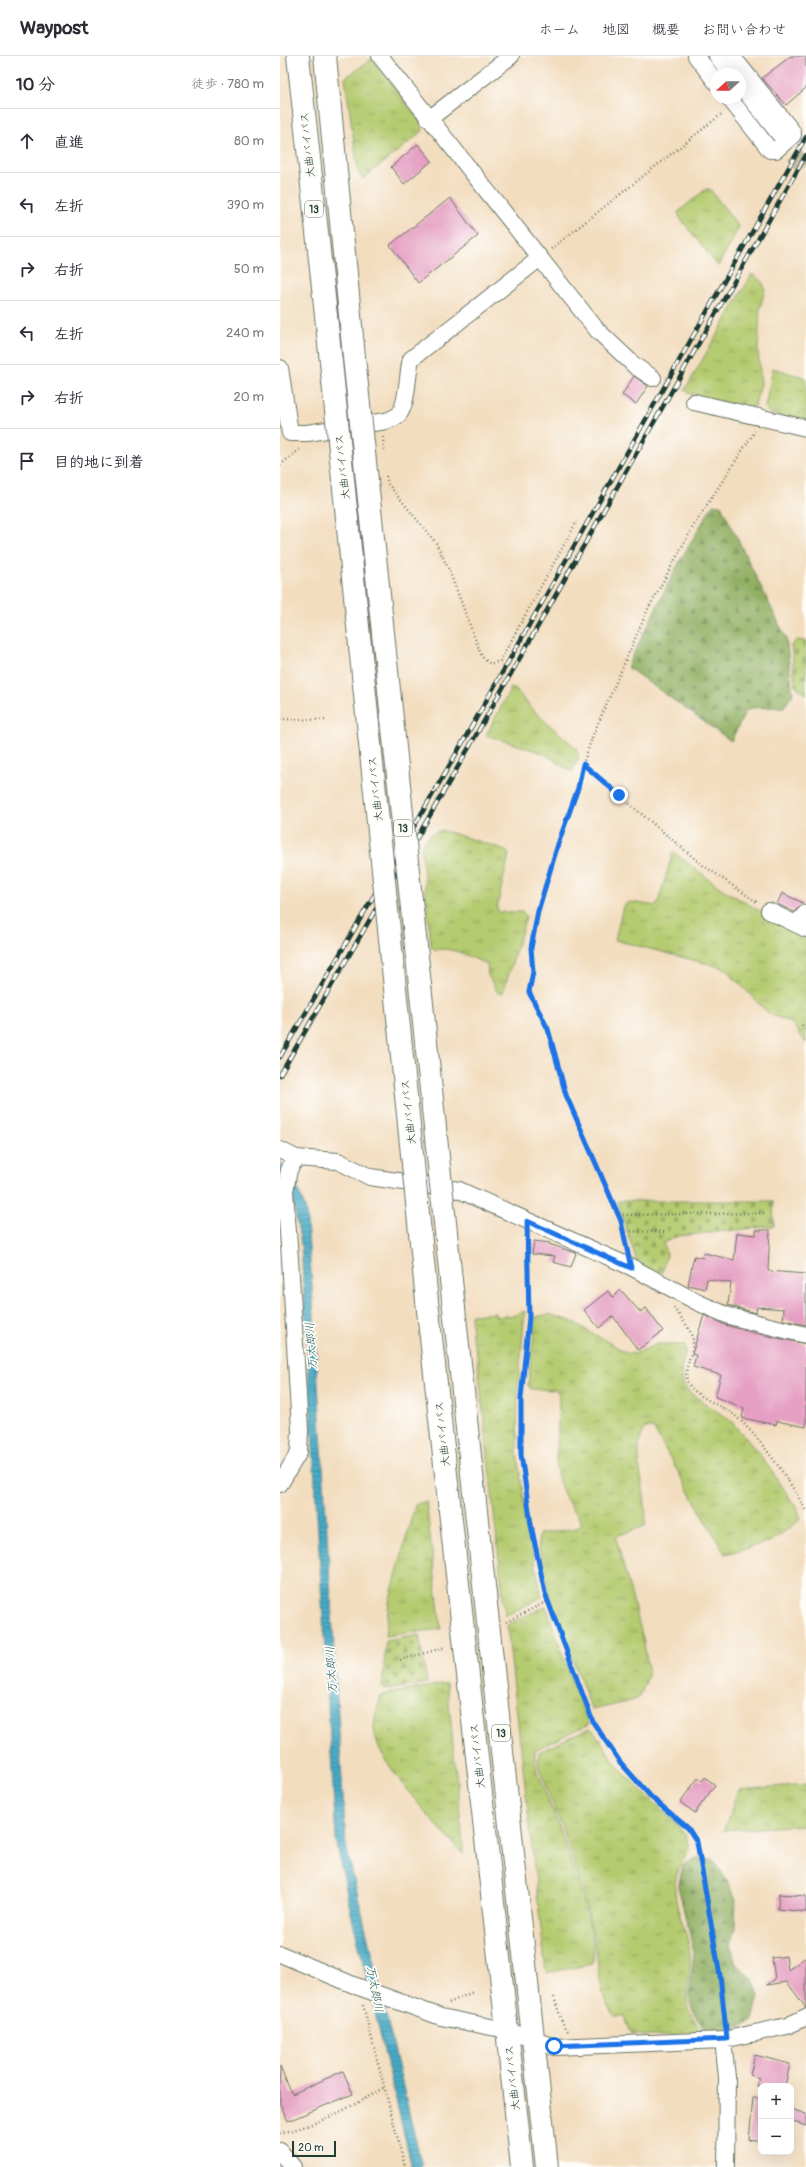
<!DOCTYPE html>
<html lang="ja">
<head>
<meta charset="utf-8">
<style>
	body { margin:0; font-family:Pangolin,"Klee One",sans-serif; background:#f2f2f3; color:#2b2b33 }
	.controls { position:absolute; right:12px; bottom:12px; display:grid; overflow:hidden; border-radius:8px; box-shadow:0 4px 16px #0002 }
	.controls button { width:36px; height:36px; display:grid; place-items:center; padding:0; border:0; border-bottom:1px solid #e1e1e2; background:#fff; color:#2b2b33; font:20px sans-serif }
	.compass { position:absolute; left:430px; top:12px; width:36px; height:36px; border-radius:50%; background:#fff; box-shadow:0 4px 16px #0002; rotate:249deg }
	.scale { position:absolute; left:12px; bottom:10px; width:44px; box-sizing:border-box; padding-left:4px; border:2px solid #1f3d34; border-top:0; font-size:11px; line-height:14px; white-space:nowrap; color:#1f3d34; -webkit-text-stroke:3px #fdfcf7; paint-order:stroke }
	.stop { position:absolute; width:12px; height:12px; margin:-9px; border:3px solid #1a73e8; border-radius:50%; background:#fff }
	.stop.end { background:#1a73e8; border-color:#fff; box-shadow:0 1px 4px #0008 }
	.list { margin:0; padding:0; list-style:none }
	h2 { display:flex; justify-content:space-between; align-items:center; height:52px; margin:0; padding:0 16px; font-size:17px }
	h2 small { font-size:13px; font-weight:400; color:#7c7c81 }
	.list li { display:grid; grid-template-columns:26px 1fr auto; gap:12px; align-items:center; box-sizing:border-box; height:64px; padding:0 16px; border-top:1px solid #e1e1e2 }
	.list b { display:block; font-size:15px; white-space:nowrap }
	.list em { font-size:13px; font-style:normal; color:#7c7c81 }
	.icon { flex:none; width:22px; height:22px; fill:none; stroke:currentColor; stroke-width:2; stroke-linecap:round; stroke-linejoin:round }
	.map { position:relative; flex:none; width:526px; height:2111px; overflow:hidden }
	header { display:flex; align-items:center; gap:24px; box-sizing:border-box; height:56px; padding:0 20px; background:#fff; border-bottom:1px solid #e1e1e2 }
	header strong { font-size:19px }
	nav { display:flex; gap:22px; margin-inline-start:auto; font-size:14px }
	main { display:flex }
	aside { flex:1; background:#fff }
	.map>svg:first-child { display:block }
	.grass { fill:url(#grass-tufts); stroke:#6a8452 }
	.forest { fill:url(#forest-firs); stroke:#58764b }
	.cemetery { fill:url(#cemetery-stones); stroke:#6a8452 }
	.water { fill:url(#water-rules); stroke:#32747d }
	.building { fill:#e59fc2 }
	.lines { fill:none; stroke-linecap:round; stroke-linejoin:round }
	.minor-tunnel { stroke:#c9bda3; stroke-width:16; stroke-dasharray:16 8; stroke-linecap:butt }
	.minor-casing { stroke:#697565; stroke-width:18 }
	.highway-casing { stroke:#697565; stroke-width:24 }
	.path { stroke:#697565; stroke-width:2.5; stroke-dasharray:1 3; stroke-linecap:butt }
	.minor { stroke:#fff; stroke-width:16 }
	.highway { stroke:#fff; stroke-width:22 }
	.rail-casing { stroke:#1f3d34; stroke-width:4.5 }
	.rail { stroke:#fdfcf7; stroke-width:3; stroke-dasharray:9; stroke-linecap:butt }
	.highway-bridge-casing { stroke:#697565; stroke-width:24; stroke-linecap:butt }
	.highway-bridge { stroke:#fff; stroke-width:22 }
	.route { stroke:#1a73e8; stroke-width:5 }
	.labels { text-anchor:middle; stroke-width:3.5; stroke-linejoin:round; paint-order:stroke }
	.shield { fill:#fdfcf7; stroke:#62766e; stroke-width:1 }
	.shield-label { font-size:10px; font-weight:bold; fill:#1f3d34 }
	.street-label { font-size:11px; fill:#1f3d34; stroke:#fdfcf7 }
	.water-label { font-size:12px; font-style:italic; fill:#2d6467; stroke:#fdfcf7 }
</style>
</head>
<body>
<header>
<strong>Waypost</strong>
<nav><a>ホーム</a><a>地図</a><a>概要</a><a>お問い合わせ</a></nav>
</header>
<main>
<aside>
<h2>10 分<small>徒歩 · 780 m</small></h2>
<ul class="list">
<li><svg class="icon" aria-label="ahead" viewBox="0 0 24 24"><path d="M12 20V5M6 11l6-6 6 6"/></svg><div><b>直進</b></div><em>80 m</em></li>
<li><svg class="icon" aria-label="left" viewBox="0 0 24 24"><path d="M17 20v-9H6M10 6l-5 5 5 5"/></svg><div><b>左折</b></div><em>390 m</em></li>
<li><svg class="icon" aria-label="right" viewBox="0 0 24 24"><path d="M7 20v-9h11M14 6l5 5-5 5"/></svg><div><b>右折</b></div><em>50 m</em></li>
<li><svg class="icon" aria-label="left" viewBox="0 0 24 24"><path d="M17 20v-9H6M10 6l-5 5 5 5"/></svg><div><b>左折</b></div><em>240 m</em></li>
<li><svg class="icon" aria-label="right" viewBox="0 0 24 24"><path d="M7 20v-9h11M14 6l5 5-5 5"/></svg><div><b>右折</b></div><em>20 m</em></li>
<li><svg class="icon" aria-label="arrive" viewBox="0 0 24 24"><path d="M6 21V4h12l-3 4 3 4H6"/></svg><div><b>目的地に到着</b></div></li>
</ul>
</aside>
<div class="map">
<svg width="526" height="2111" viewBox="0 0 526 2111">
	<defs>
		<pattern id="grass-tufts" width="24" height="20" patternUnits="userSpaceOnUse"><rect width="24" height="20" fill="#b5cb70"/><path d="M3 7l-1-3M5 7V3M7 7l1-3M15 17l-1-3M17 17v-4M19 17l1-3" fill="none" stroke="#93a65d"/></pattern>
		<pattern id="forest-firs" width="22" height="20" patternUnits="userSpaceOnUse"><rect width="22" height="20" fill="#90af62"/><path d="M5 1l3.5 6h-7zM16 11l3.5 6h-7z" fill="#759052"/></pattern>
		<pattern id="cemetery-stones" width="16" height="16" patternUnits="userSpaceOnUse"><rect width="16" height="16" fill="#b5cb70"/><path d="M2 7V4a2 2 0 0 1 4 0v3zM10 15v-3a2 2 0 0 1 4 0v3z" fill="#93a65d"/></pattern>
		<pattern id="water-rules" width="6" height="5" patternUnits="userSpaceOnUse"><rect width="6" height="5" fill="#46abc6"/><path d="M0 2.5h6" fill="none" stroke="#3a8ca2"/></pattern>
	</defs>
	<rect width="100%" height="100%" fill="#fdfcf7"/>
	<filter id="ink" filterUnits="userSpaceOnUse"><feTurbulence type="fractalNoise" baseFrequency=".025" numOctaves="2"/><feDisplacementMap in="SourceGraphic" scale="8" xChannelSelector="R" yChannelSelector="G"/><feConvolveMatrix kernelMatrix="1 2 1 2 8 2 1 2 1" color-interpolation-filters="sRGB"/></filter>
	<filter id="wash" filterUnits="userSpaceOnUse"><feTurbulence type="fractalNoise" baseFrequency=".012" numOctaves="4" result="noise"/><feDisplacementMap in="SourceGraphic" scale="16" xChannelSelector="R" yChannelSelector="G"/><feGaussianBlur stdDeviation="0.9" result="paint"/><feColorMatrix in="noise" values="0 0 0 0 0 0 0 0 0 0 0 0 0 0 0 0 0 1.4 0 .05"/><feComposite in="paint" operator="in"/></filter>
	<g filter="url(#wash)">
		<rect width="100%" height="100%" fill="#f3ddbf"/>
		<path class="grass" d="M92 3 141 66 143 75 83 123 78 115 65 22Z
			M426 133H430L459 171 438 210 400 162 398 156Z
			M472 218 482 225 485 233 480 252 478 296 481 328 474 351H465L410 338 405 334Z
			M493 312 526 322V366L489 357 485 351Z
			M231 632 236 634 257 658 296 692 299 701 292 716 263 697 206 679Z
			M162 774 223 793 229 798 217 852 219 856H243L246 861 223 937H218L208 919 207 908C190 902 174 890 156 894L151 891 141 789 151 778Z
			M393 796 442 833 484 857 526 878V987L512 967 489 958 444 912 335 884 343 850 350 846 377 850Z
			M245 1255 238 1331 237 1396 247 1467 262 1541 225 1560 197 1299 192 1280 191 1259 215 1257 216 1261 235 1259Z
			M269 1258 291 1265 347 1297 354 1298 377 1288 404 1289 406 1294 401 1313 403 1328 410 1337 451 1365 482 1401 518 1454 521 1463 492 1485 445 1498 373 1372H365C349 1399 370 1441 365 1470L339 1479 336 1482 363 1582 369 1617 360 1641 351 1645 312 1654 271 1547 258 1488 259 1478 297 1472 302 1468C298 1458 291 1452 286 1442 279 1429 273 1408 277 1394L279 1340 276 1334 251 1333 248 1329 256 1261Z
			M146 1445 161 1573 105 1580 109 1546 135 1449Z
			M266 1550 293 1629 309 1668 255 1694V1708C268 1743 323 1878 312 1908L266 1917 227 1569Z
			M167 1627 184 1799C162 1775 94 1704 94 1673 94 1661 98 1650 101 1639Z
			M309 1672 314 1675 339 1713 391 1762 406 1780 409 1794C402 1805 394 1820 395 1834 395 1855 408 1876 410 1897 412 1929 397 1941 420 1973L418 1980H364L351 1977 345 1961H335C320 1947 318 1908 315 1889 304 1826 281 1768 258 1709L259 1696Z
			M526 1728V1769L444 1774C445 1769 448 1767 449 1763 452 1753 453 1743 459 1734Z"/>
		<path class="forest" d="M433 448 441 449 506 582 513 638 504 651 472 652 466 655 451 685 347 611 397 510Z
			M418 1801 433 1803 446 1823 456 1844 455 1872 450 1889 456 1908 473 1923 479 1940 473 1964 461 1970 427 1976 415 1960 409 1939 414 1896 398 1831 403 1809Z"/>
		<path class="cemetery" d="M517 584 526 585V639L515 629 511 589Z
			M337 1145H493L494 1170 398 1180 383 1187 387 1199 381 1222 357 1206Z
			M139 1579 147 1627 107 1634 102 1631 106 1585Z"/>
		<path class="water" d="M0 1105 16 1128 26 1154 32 1228 66 1789 142 2111H132L70 1853 56 1784 21 1188 13 1146 0 1124Z"/>
		<g id="blocks">
			<path class="building" d="M511 0H526V32L506 49 482 22Z
				M138 88 152 105 124 128 111 111Z
				M170 142 198 180 138 227 110 189Z
				M354 320 368 330 356 348 342 339Z
				M502 837 523 847 522 849 514 856 497 848Z
				M476 1174H490L488 1215 526 1218V1269L503 1264 504 1253 477 1251 476 1257 448 1249 451 1227 427 1223 425 1233 408 1229 414 1200 423 1202 424 1197 454 1204 457 1177 476 1179Z
				M254 1185 270 1187 269 1188 296 1197 291 1211 273 1206 275 1200 252 1198Z
				M341 1234 360 1256 366 1252 383 1275 358 1294 333 1260 319 1272 304 1254 328 1235 333 1241Z
				M424 1259 445 1269 474 1277 526 1288V1371L497 1365 496 1369 462 1362 464 1352 435 1341 441 1319 413 1311 416 1299 412 1298Z
				M425 1721 435 1729 415 1757 400 1746 418 1722 422 1725Z
				M499 1838 526 1840V1856L498 1853Z
				M506 1900 508 1914 526 1901V1952L507 1926 487 1929 495 1923 492 1902Z
				M475 1999 510 2008 505 2030H477L479 2022 470 2019Z
				M0 2011 12 2038 63 2015 73 2038 8 2065 0 2048Z
				M473 2042H481V2086L469 2084Z
				M511 2053 526 2058V2070L511 2065Z"/>
		</g>
	</g>
	<g filter="url(#ink)">
		<use href="#blocks" fill-opacity="0" stroke="#697565" stroke-width="1"/>
		<g class="lines">
			<path class="minor-tunnel" d="M500 79 526 114"/>
			<defs>
				<path id="minor" d="M100 0 317 274 355 310 373 322
					M416 0 436 26
					M437 0 451 18
					M460 29 500 79
					M449 42 490 94H496L513 79 512 75 452 0
					M149 63 231 0
					M0 312 10 377H27L106 365C109 364 114 362 117 360 128 352 127 317 131 303L260 202
					M414 346 526 372
					M489 855 526 873
					M516 868 526 857
					M0 1094 16 1102
					M0 1428 19 1396 20 1374 10 1203 5 1135 9 1114 16 1102 58 1105 90 1121 179 1134 351 1211 419 1247 449 1260 526 1279
					M0 1898 76 1930 161 1961 226 1974 274 1991 443 1984 507 1970 526 1961
					M443 1984 447 2021 446 2111
					M0 2095 13 2111"/>
				<path id="highway" d="M18 0 51 306
					M45 0 74 301
					M173 1243 267 2111
					M147 1245 242 2111"/>
			</defs>
			<use href="#minor" class="minor-casing"/>
			<use href="#highway" class="highway-casing"/>
			<path class="path" d="M271 193 443 57
				M103 381 104 394
				M0 409 21 392
				M106 420 108 428 156 487 169 514 202 601 210 608 220 605 297 465
				M0 663 47 664
				M303 709 420 807 478 847
				M522 969 526 974
				M339 1159 487 1157
				M343 1175 384 1176
				M246 1180 249 1261 241 1342V1398L251 1469 265 1537 313 1666 340 1706 373 1742 408 1772 417 1786 440 1919 445 1969
				M347 1193 341 1165 286 1039 268 973 249 936 253 916 251 892 258 855 278 788 299 732 303 708 313 679 368 553 414 469 475 375
				M394 1252C400 1261 413 1275 413 1286 413 1300 402 1313 408 1327 414 1340 442 1350 453 1358 477 1377 512 1427 526 1455
				M226 1566 268 1545
				M120 1604 166 1591
				M274 1941 282 1966 288 1975
				M169 1947 193 1936
				M83 1949 125 2111
				M0 2077C40 2069 70 2051 105 2031"/>
			<use href="#minor" class="minor"/>
			<use href="#highway" class="highway"/>
			<defs>
				<path id="rail" d="M0 1001 172 705 526 81
					M0 1019 179 709 526 99"/>
			</defs>
			<use href="#rail" class="rail-casing"/>
			<use href="#rail" class="rail"/>
			<defs>
				<path id="highway-bridge" d="M74 301 173 1243
					M51 306 147 1245"/>
			</defs>
			<use href="#highway-bridge" class="highway-bridge-casing"/>
			<use href="#highway-bridge" class="highway-bridge"/>
		</g>
	</g>
	<g class="lines" filter="url(#ink)">
		<path class="route" d="M274 1990 447 1983 440 1920 417 1786 408 1772 372 1742 340 1706 313 1666 265 1537 251 1469 241 1398V1342L249 1261 247 1165 351 1212 341 1165 286 1039 268 973 249 936 253 916 251 892 258 855 278 788 298 732 303 708 339 739"/>
	</g>
	<g class="labels">
		<g class="shield">
			<rect x="25" y="145" width="18" height="16" rx="3"/>
			<rect x="114" y="764" width="18" height="16" rx="3"/>
			<rect x="212" y="1669" width="18" height="16" rx="3"/>
		</g>
		<g class="shield-label">
			<text x="34" y="157">13</text>
			<text x="123" y="776">13</text>
			<text x="221" y="1681">13</text>
		</g>
		<g class="street-label">
			<text transform="translate(27 89) rotate(-96)" y="4">大曲バイパス</text>
			<text transform="translate(62 411) rotate(-96)" y="4">大曲バイパス</text>
			<text transform="translate(95 733) rotate(-96)" y="4">大曲バイパス</text>
			<text transform="translate(128 1056) rotate(-96)" y="4">大曲バイパス</text>
			<text transform="translate(162 1378) rotate(-96)" y="4">大曲バイパス</text>
			<text transform="translate(197 1700) rotate(-96)" y="4">大曲バイパス</text>
			<text transform="translate(232 2022) rotate(-96)" y="4">大曲バイパス</text>
		</g>
		<g class="water-label">
			<text transform="translate(31 1290) rotate(-94)" y="4">万太郎川</text>
			<text transform="translate(51 1614) rotate(-94)" y="4">万太郎川</text>
			<text transform="translate(95 1933) rotate(79)" y="4">万太郎川</text>
		</g>
	</g>
</svg>
<div class="controls">
<button>+</button>
<button>−</button>
</div>
<svg class="compass" viewBox="-18 -18 36 36"><path d="M0-13l5 13h-10z" fill="#e53935"/><path d="M0 13l5-13h-10z" fill="#7c7c81"/></svg>
<div class="scale">20 m</div>
<div class="stop" style="left:274px;top:1990px"></div>
<div class="stop end" style="left:339px;top:739px"></div>
</div>
</main>
</body>
</html>
